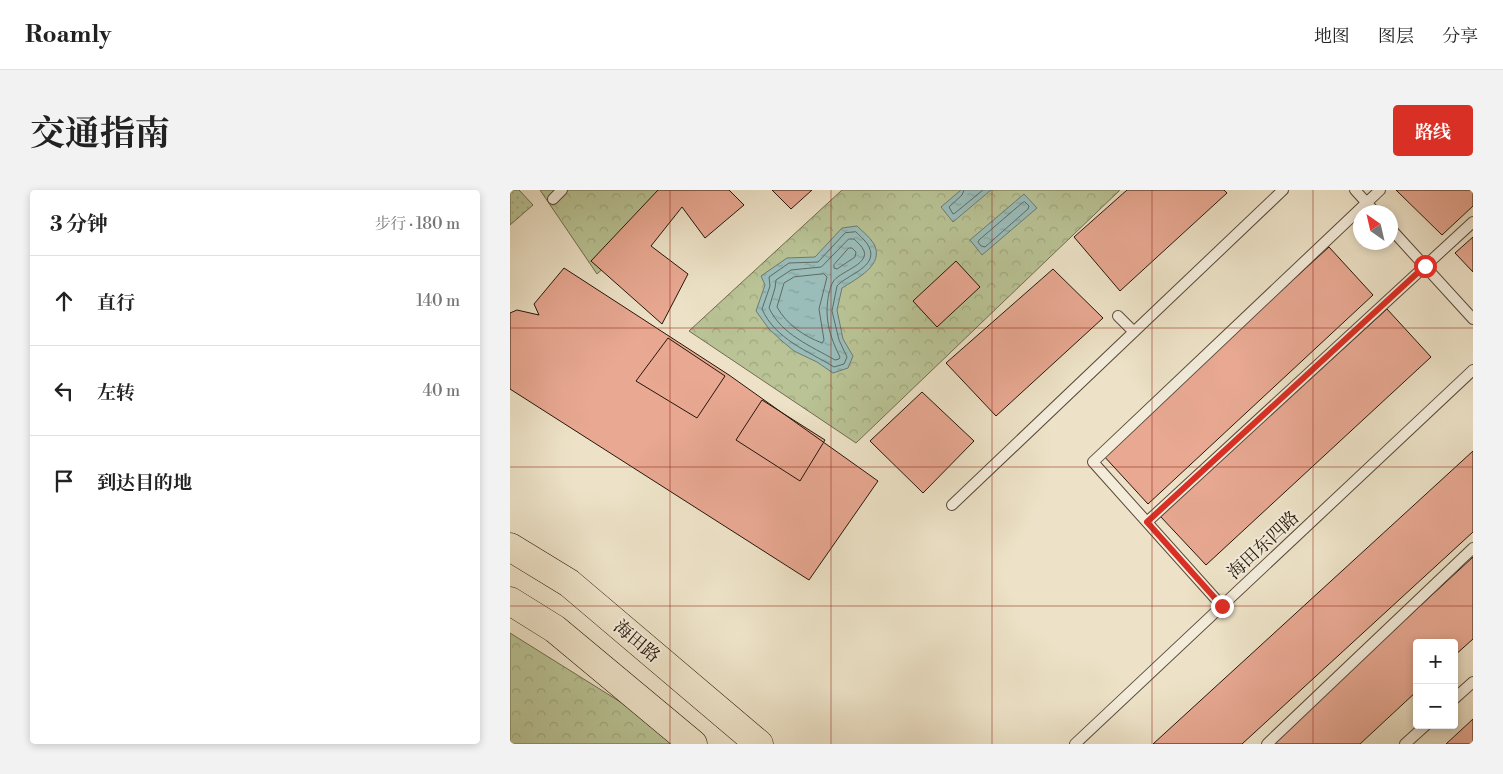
<!DOCTYPE html>
<html lang="zh">
<head>
<meta charset="utf-8">
<style>
	body { margin:0; font-family:"Libre Bodoni","Noto Serif SC",serif; background:#f2f2f2; color:#222 }
	.controls { position:absolute; right:15px; bottom:15px; display:grid; overflow:hidden; border-radius:5px; box-shadow:0 2px 8px #0003 }
	.controls button { width:45px; height:45px; display:grid; place-items:center; padding:0; border:0; border-bottom:1px solid #e0e0e0; background:#fff; color:#222; font:25px sans-serif }
	.compass { position:absolute; left:843px; top:15px; width:45px; height:45px; border-radius:50%; background:#fff; box-shadow:0 2px 8px #0003; rotate:326deg }
	.stop { position:absolute; width:15px; height:15px; margin:-11px; border:4px solid #d93025; border-radius:50%; background:#fff }
	.stop.end { background:#d93025; border-color:#fff; box-shadow:0 1px 5px #0008 }
	.list { margin:0; padding:0; list-style:none }
	h2 { display:flex; justify-content:space-between; align-items:center; height:65px; margin:0; padding:0 20px; font-size:21px }
	h2 small { font-size:16px; font-weight:400; color:#767676 }
	.list li { display:grid; grid-template-columns:32px 1fr auto; gap:15px; align-items:center; box-sizing:border-box; height:90px; padding:0 20px; border-top:1px solid #e0e0e0 }
	.list b { display:block; font-size:19px; white-space:nowrap }
	.list em { font-size:16px; font-style:normal; color:#767676 }
	.icon { flex:none; width:28px; height:28px; fill:none; stroke:currentColor; stroke-width:2; stroke-linecap:round; stroke-linejoin:round }
	.map { position:relative; flex:none; width:963px; height:554px; overflow:hidden; border-radius:5px }
	header { display:flex; align-items:center; gap:30px; box-sizing:border-box; height:70px; padding:0 25px; background:#fff; border-bottom:1px solid #e0e0e0 }
	header strong { font-size:24px }
	nav { display:flex; gap:28px; margin-inline-start:auto; font-size:18px }
	.intro { display:flex; align-items:center; justify-content:space-between; box-sizing:border-box; height:120px; padding:0 30px }
	h1 { margin:0; font-size:35px }
	.button { padding:12px 22px; border-radius:5px; background:#d93025; color:#fff; font-size:18px; font-weight:700 }
	main { display:flex; gap:30px; padding:0 30px }
	aside { flex:1; background:#fff; border-radius:5px; box-shadow:0 2px 8px #0003 }
	.map>svg:first-child { display:block }
	.grass { fill:url(#grass-dots); stroke:#706c4f }
	.park { fill:url(#park-crowns); stroke:#706c4f }
	.water { fill:url(#water-ripples); stroke:#6c7a73 }
	.lines { fill:none; stroke-linecap:round; stroke-linejoin:round }
	.shore { stroke:#606a62; stroke-width:1 }
	.building { fill:#e8a892; stroke:#261609 }
	.lane-casing { stroke:#584938; stroke-width:12 }
	.primary-casing { stroke:#261609; stroke-width:29 }
	.lane { stroke:#f3ecdb; stroke-width:10 }
	.primary { stroke:#ede2c7; stroke-width:28 }
	.route { stroke:#d93025; stroke-width:6 }
	.grid { fill:none; stroke:#8f2418; stroke-width:1; stroke-opacity:0.55 }
	.labels { text-anchor:middle; stroke-width:4; stroke-linejoin:round; paint-order:stroke }
	.street-label { font-size:18px; fill:#261609; stroke:#f3ecdb }
</style>
</head>
<body>
<header>
<strong>Roamly</strong>
<nav><a>地图</a><a>图层</a><a>分享</a></nav>
</header>
<div class="intro"><h1>交通指南</h1><a class="button">路线</a></div>
<main>
<aside>
<h2>3 分钟<small>步行 · 180 m</small></h2>
<ul class="list">
<li><svg class="icon" aria-label="ahead" viewBox="0 0 24 24"><path d="M12 20V5M6 11l6-6 6 6"/></svg><div><b>直行</b></div><em>140 m</em></li>
<li><svg class="icon" aria-label="left" viewBox="0 0 24 24"><path d="M17 20v-9H6M10 6l-5 5 5 5"/></svg><div><b>左转</b></div><em>40 m</em></li>
<li><svg class="icon" aria-label="arrive" viewBox="0 0 24 24"><path d="M6 21V4h12l-3 4 3 4H6"/></svg><div><b>到达目的地</b></div></li>
</ul>
</aside>
<div class="map">
<svg width="963" height="554" viewBox="0 0 963 554">
	<defs>
		<pattern id="grass-dots" width="8" height="8" patternUnits="userSpaceOnUse" patternTransform="scale(1.25)"><rect width="8" height="8" fill="#b9c395"/><path d="M2 2h.1M6 6h.1" fill="none" stroke="#9fa77f" stroke-width="1.8" stroke-linecap="round"/></pattern>
		<pattern id="park-crowns" width="20" height="18" patternUnits="userSpaceOnUse" patternTransform="scale(1.25)"><rect width="20" height="18" fill="#b9c395"/><path d="M2 6a3 3 0 1 1 6 0M12 15a3 3 0 1 1 6 0" fill="none" stroke="#9fa77f"/></pattern>
		<pattern id="water-ripples" width="26" height="14" patternUnits="userSpaceOnUse" patternTransform="scale(1.25)"><rect width="26" height="14" fill="#9abdba"/><path d="M2 4q2-2 4 0t4 0M15 11q2-2 4 0t4 0" fill="none" stroke="#85a29f"/></pattern>
	</defs>
	<rect width="100%" height="100%" fill="#ede2c7"/>
	<filter id="stains"><feTurbulence type="fractalNoise" baseFrequency=".004" numOctaves="4"/><feColorMatrix values="0 0 0 0 .2 0 0 0 0 .09 0 0 0 0 .02 0 0 0 .5 -.17"/></filter>
	<radialGradient id="worn" r=".72"><stop offset=".6" stop-color="#630" stop-opacity="0"/><stop offset="1" stop-color="#630" stop-opacity=".3"/></radialGradient>
	<path class="grass" d="M0 0H9L23 15 0 35Z"/>
	<path class="park" d="M30 0H182L87 84Z
		M332 0H610L346 253 179 141Z
		M0 443 128 523 164 554H0Z"/>
	<path class="water" d="M451 0H481L443 32 431 17Z
		M514 4 527 18 472 65 460 50Z
		M347 36C352 41 360 47 364 54 375 75 346 89 332 98L327 120 333 149 343 166 338 178 323 183 307 172 284 161 272 151 259 139 246 121 255 95 251 86 277 68 305 67 332 38Z"/>
	<g class="lines">
		<path class="shore" d="M454 0 452 5 439 17 443 24 445 23 473 0
			M515 12 519 16 518 19 475 57 471 56 468 52 469 50 512 13Z
			M346 42C350 46 357 52 359 57 369 77 336 85 327 96L322 121 329 150 337 167 334 174 324 177C298 161 265 149 252 119L260 96 259 87 279 73 308 72 335 43Z
			M339 49H344C347 52 352 56 354 61 359 75 328 82 323 92 321 95 320 100 319 103 314 127 319 145 330 167L329 169 325 170C301 156 272 145 259 118L265 98 266 90 281 80 311 77Z
			M339 58H342L346 62 345 67 327 79 324 78V75Z
			M314 84 317 87 309 119 314 150 312 153C294 146 277 135 267 117L274 93 284 87Z"/>
	</g>
	<path class="building" d="M148 0H219L234 15 195 48 172 17 141 56 178 84 152 134 81 71Z
		M262 0H302L281 19Z
		M617 0H714L717 3 610 101 564 47Z
		M886 0H963V16L932 45Z
		M963 47V82L945 63Z
		M819 57 863 105 638 314 592 264Z
		M446 71 470 97 427 137 403 111Z
		M54 78 219 185 368 291 299 390 0 199V123L7 120 29 125 24 114Z
		M543 79 593 128 486 226 436 173Z
		M877 119 921 167 696 375 650 326Z
		M158 148 215 186 187 228 126 191Z
		M412 202 464 251 413 303 360 251Z
		M252 210 315 250 290 291 226 250Z
		M963 261V342L732 554H643Z
		M963 367V449L944 466V453H907V501L850 554H761Z
		M963 529V554H936Z"/>
	<g class="lines">
		<defs>
			<path id="lane" d="M845 0 865 22
				M43 9 52 0
				M881 39 963 129
				M608 126 624 142
				M442 315 773 0
				M637 332 963 32
				M712 416 583 272 870 0
				M944 509 963 492
				M565 554 963 180
				M757 554 963 358
				M895 554 916 535"/>
			<path id="primary" d="M0 357 59 393 249 554
				M0 411 45 439 183 554"/>
		</defs>
		<use href="#lane" class="lane-casing"/>
		<use href="#primary" class="primary-casing"/>
		<use href="#lane" class="lane"/>
		<use href="#primary" class="primary"/>
	</g>
	<g class="lines">
		<path class="route" d="M712 416 637 332 915 76"/>
	</g>
	<path class="grid" d="M160 0V554M321 0V554M482 0V554M642 0V554M803 0V554M0 138H963M0 277H963M0 416H963"/>
	<g class="labels">
		<g class="street-label">
			<text transform="translate(753 355) rotate(-43)" y="6">海田东四路</text>
			<text transform="translate(127 451) rotate(40)" y="6">海田路</text>
		</g>
	</g>
	<rect width="100%" height="100%" filter="url(#stains)"/>
	<rect width="100%" height="100%" fill="url(#worn)"/>
</svg>
<div class="controls">
<button>+</button>
<button>−</button>
</div>
<svg class="compass" viewBox="-18 -18 36 36"><path d="M0-13l5 13h-10z" fill="#e53935"/><path d="M0 13l5-13h-10z" fill="#767676"/></svg>
<div class="stop" style="left:915px;top:76px"></div>
<div class="stop end" style="left:712px;top:416px"></div>
</div>
</main>
</body>
</html>
